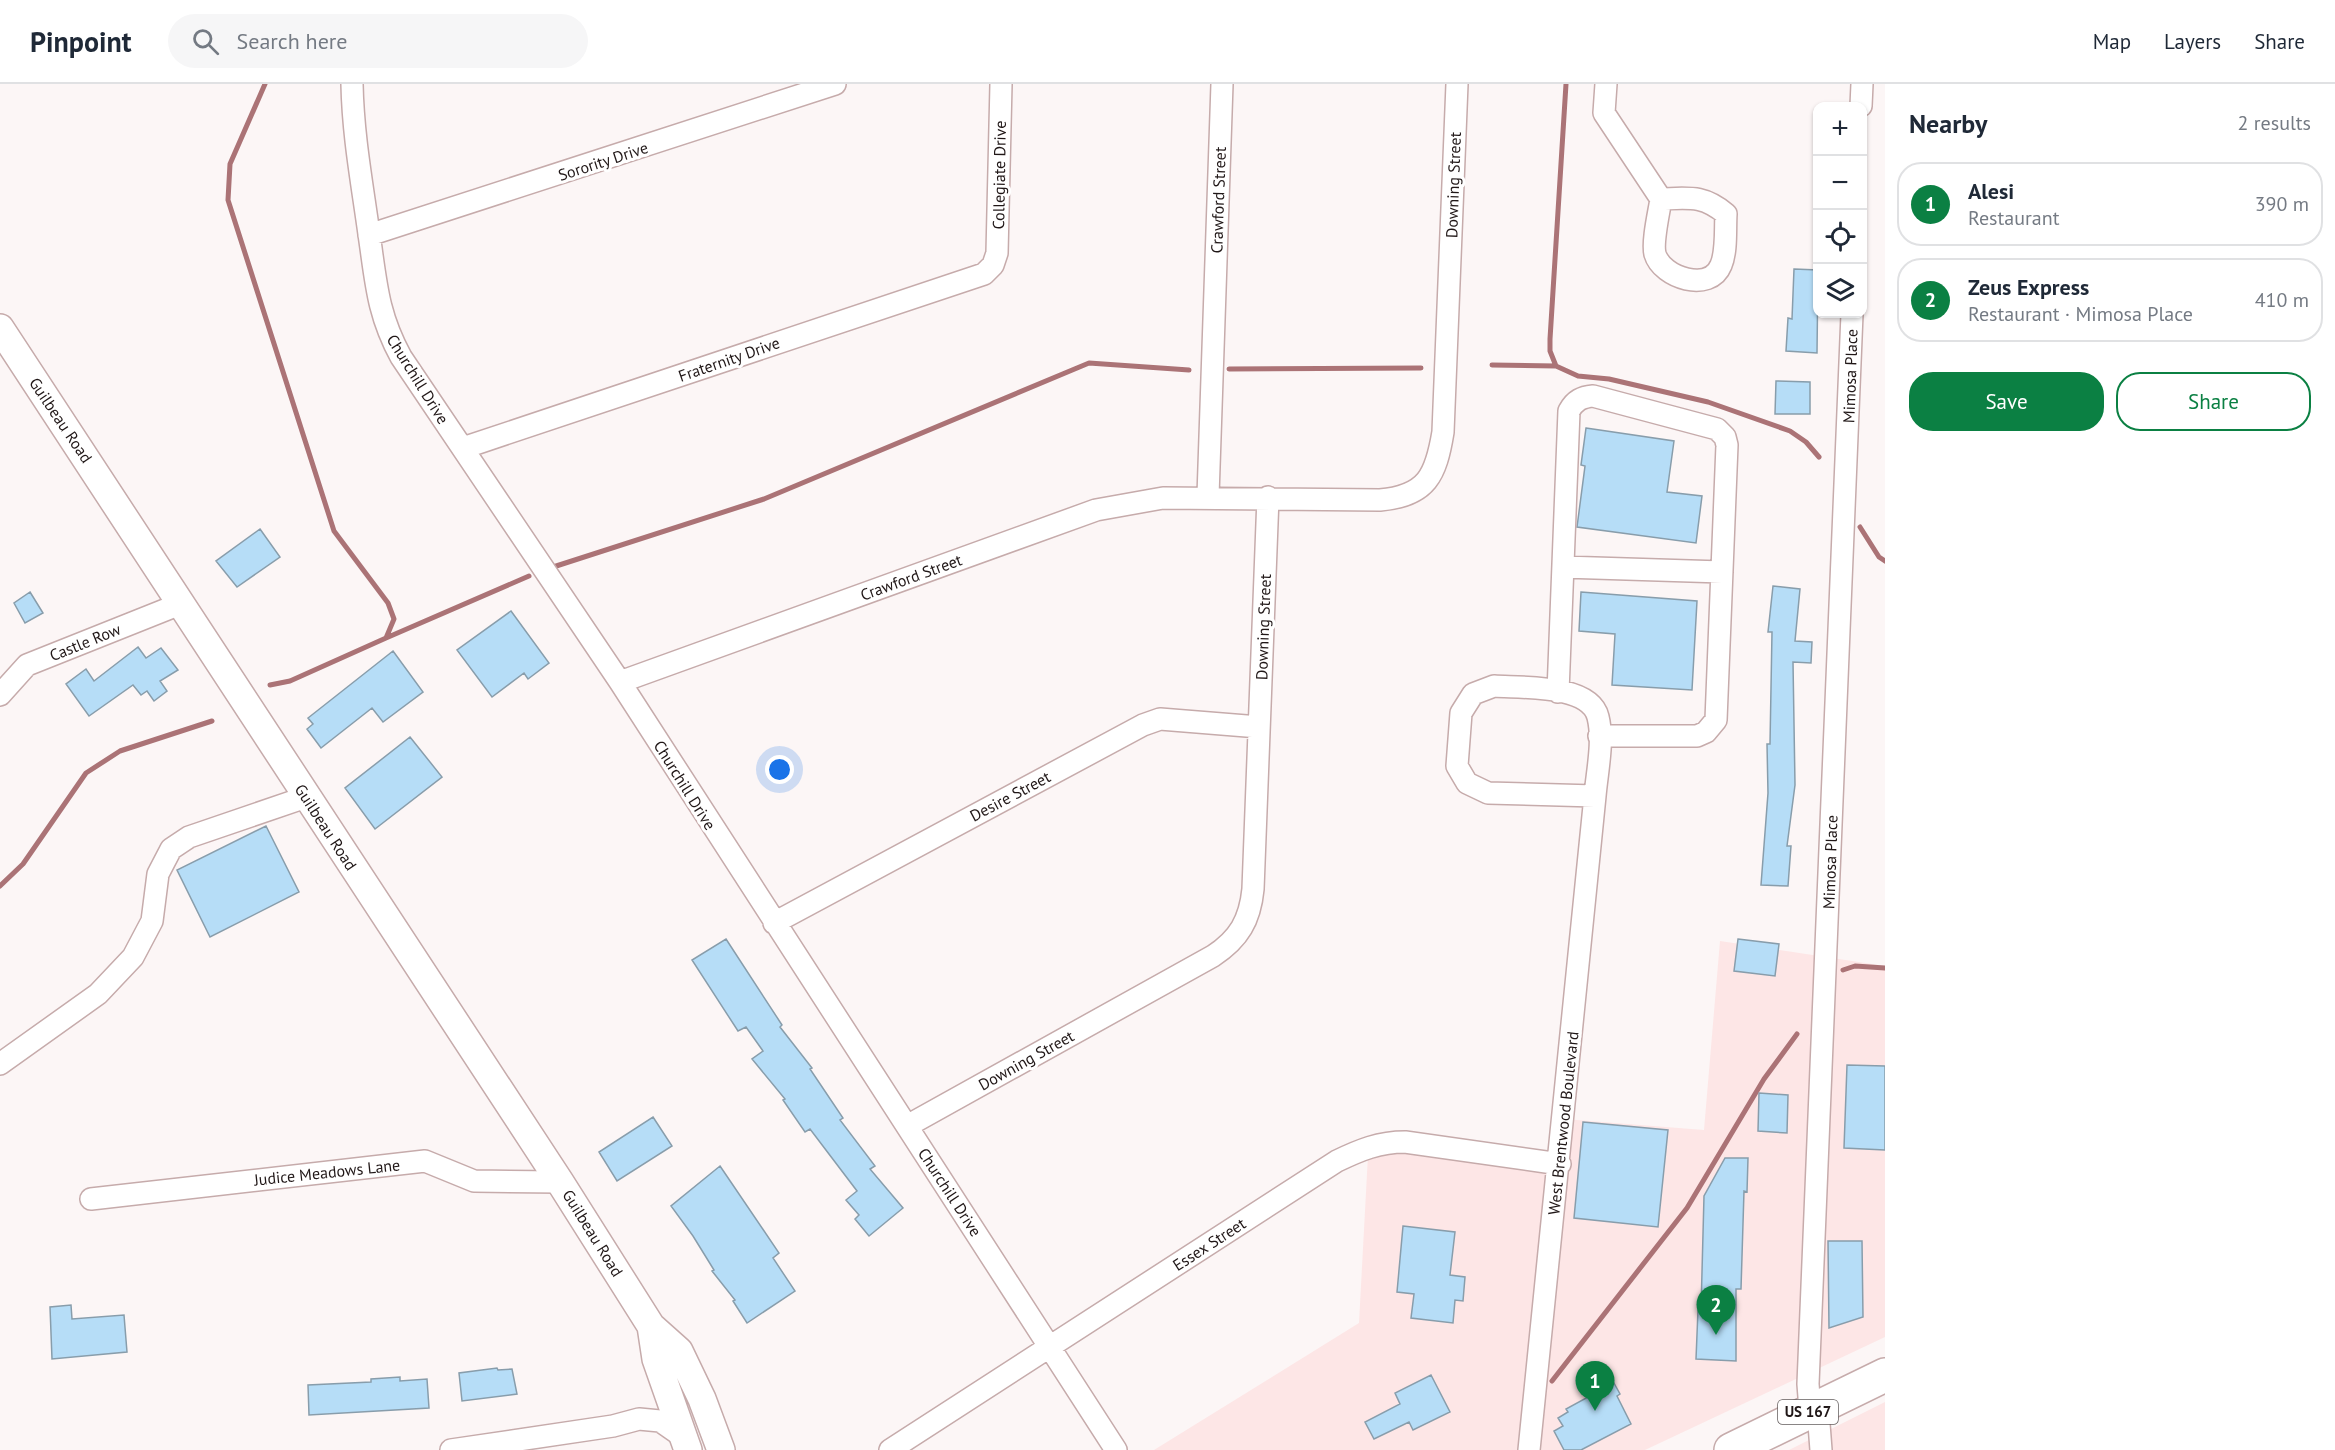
<!DOCTYPE html>
<html lang="en">
<head>
<meta charset="utf-8">
<style>
	body { margin:0; font-family:"PT Sans",sans-serif; background:#f6f6f7; color:#1f2937 }
	.controls { position:absolute; right:18px; top:18px; display:grid; overflow:hidden; border-radius:12px; box-shadow:0 2px 4px #0004 }
	.controls button { width:54px; height:54px; display:grid; place-items:center; padding:0; border:0; border-bottom:2px solid #e0e1e3; background:#fff; color:#1f2937; font:30px sans-serif }
	.you { position:absolute; left:780px; top:686px; width:21px; height:21px; margin:-15px; border:4px solid #fff; border-radius:50%; background:#1a73e8; box-shadow:0 0 0 9px #1a73e833 }
	.badge { display:grid; place-items:center; width:39px; height:39px; border-radius:50%; background:#0b8043; color:#fff; font-size:20px; font-weight:700 }
	.pin { position:absolute; translate:-50% -50px; filter:drop-shadow(0 2px 3px #0008) }
	.pin::after { content:''; position:absolute; top:32px; width:21px; height:18px; background:inherit; clip-path:polygon(0 0,100% 0,50% 100%) }
	.list { margin:0; padding:0; list-style:none }
	h2 { display:flex; justify-content:space-between; align-items:center; height:78px; margin:0; padding:0 24px; font-size:26px }
	h2 small { font-size:20px; font-weight:400; color:#747a83 }
	.list li { display:grid; grid-template-columns:39px 1fr auto; gap:18px; align-items:center; box-sizing:border-box; height:84px; margin:0 12px 12px; padding:0 12px; border:2px solid #e0e1e3; border-radius:24px }
	.list b { display:block; font-size:22px; white-space:nowrap }
	.list p { margin:0; font-size:20px; white-space:nowrap; color:#747a83 }
	.list em { font-size:20px; font-style:normal; color:#747a83 }
	.actions { display:flex; gap:12px; padding:18px 24px }
	.actions a { flex:1; padding:14px 0; border:2px solid #0b8043; border-radius:24px; text-align:center; font-size:21px; color:#0b8043 }
	.actions .main { background:#0b8043; color:#fff }
	.icon { flex:none; width:33px; height:33px; fill:none; stroke:currentColor; stroke-width:2; stroke-linecap:round; stroke-linejoin:round }
	.map { position:relative; flex:none; width:1885px; height:1366px; overflow:hidden }
	header { display:flex; align-items:center; gap:36px; box-sizing:border-box; height:84px; padding:0 30px; background:#fff; border-bottom:2px solid #e0e1e3 }
	header strong { font-size:28px }
	nav { display:flex; gap:33px; margin-inline-start:auto; font-size:21px }
	.search { width:420px; height:54px; background:#f6f6f7; display:flex; align-items:center; gap:15px; box-sizing:border-box; padding:0 21px; border-radius:33px; color:#747a83; font-size:22px }
	main { display:flex }
	aside { flex:1; background:#fff }
	.map>svg:first-child { display:block }
	.built { fill:#fde6e6 }
	.lines { fill:none; stroke-linecap:round; stroke-linejoin:round }
	.stream { stroke:#ab7376; stroke-width:5 }
	.building { fill:#b6ddf7; stroke:#889dab; stroke-width:1.5 }
	.minor-casing { stroke:#c6abab; stroke-width:24 }
	.tertiary-casing { stroke:#c6abab; stroke-width:30 }
	.primary-casing { stroke:#c6abab; stroke-width:36 }
	.minor { stroke:#fff; stroke-width:21 }
	.tertiary { stroke:#fff; stroke-width:27 }
	.primary { stroke:#fff; stroke-width:33 }
	.labels { text-anchor:middle; stroke-width:6; stroke-linejoin:round; paint-order:stroke }
	.shield { fill:#fff; stroke:#635d5d; stroke-width:1.5 }
	.shield-label { font-size:15px; font-weight:bold; fill:#201717 }
	.street-label { font-size:16px; fill:#201717; stroke:#fff }
</style>
</head>
<body>
<header>
<strong>Pinpoint</strong>
<div class="search"><svg class="icon" aria-label="search" viewBox="0 0 24 24"><circle cx="10" cy="10" r="6"/><path d="M15 15l6 6"/></svg>Search here</div>
<nav><a>Map</a><a>Layers</a><a>Share</a></nav>
</header>
<main>
<div class="map">
<svg width="1885" height="1366" viewBox="0 0 1885 1366">
	<rect width="100%" height="100%" fill="#fcf6f6"/>
	<path class="built" d="M1720 857 1885 882V1253L1645 1366H1154L1359 1239 1368 1071 1393 1065 1558 1089 1564 1035 1704 1046Z
		M1885 1318V1366H1789Z"/>
	<g class="lines">
		<path class="stream" d="M265 0 230 80 228 116 334 447 388 519 394 535 386 554 290 597 270 601
			M1492 281 1556 282 1578 292 1609 295 1708 318 1790 347 1806 358 1819 373
			M1556 282 1550 267V255L1566 0
			M1229 285 1421 284
			M1860 443 1879 473 1885 477
			M550 484 764 415 1089 279 1189 286
			M386 554 529 492
			M0 802 23 780 86 689 120 667 212 637
			M1843 886 1855 882 1885 884
			M1552 1297 1687 1124 1764 995 1797 950"/>
	</g>
	<path class="building" d="M1794 185 1818 186 1817 269 1786 267 1788 234 1792 235Z
		M1776 297 1810 298V330H1775Z
		M1586 344 1674 357 1667 408 1702 412 1696 459 1577 443 1585 382 1581 381Z
		M260 445 280 473 237 503 216 477Z
		M1773 502 1800 505 1795 557 1812 558 1811 579 1793 578 1795 701 1787 762H1791L1788 802 1761 801 1768 709 1767 660H1770L1772 548H1768Z
		M30 508 43 529 25 539 14 519Z
		M1581 508 1697 517 1692 606 1612 601 1615 550 1579 547Z
		M511 527 549 579 528 595 524 589 492 613 457 566Z
		M138 563 146 574 161 564 178 586 160 597 167 607 154 617 147 607 141 611 133 601 89 632 66 600 86 585 94 597Z
		M393 567 423 608 383 638 372 624 321 664 307 645 313 640 308 634Z
		M410 653 442 693 375 745 345 704Z
		M266 742 299 808 210 853 177 786Z
		M726 855 782 941 780 943 812 984 810 985 843 1034 840 1036 875 1082 870 1085 903 1124 869 1152 855 1135 859 1131 846 1116 857 1107 810 1045 805 1048 783 1016 785 1015 752 975 763 967 746 943 738 947 692 876Z
		M1738 855 1779 860 1775 892 1734 887Z
		M1847 981 1885 982V1066L1844 1064Z
		M1759 1009 1788 1011 1787 1049 1758 1047Z
		M653 1033 672 1062 617 1097 599 1068Z
		M1583 1038 1668 1046 1658 1143 1574 1134Z
		M1725 1074H1748L1747 1108 1744 1107 1741 1205H1736V1277L1696 1275 1698 1226H1701L1704 1112Z
		M720 1082 779 1169 773 1174 795 1207 747 1239 733 1217 735 1216 712 1187 714 1186 693 1152 671 1122Z
		M1403 1142 1455 1148 1450 1191 1465 1193 1463 1217 1455 1216 1453 1239 1411 1234 1414 1210 1397 1208Z
		M1828 1157H1862L1863 1233 1829 1244Z
		M71 1221 72 1235 124 1231 127 1268 52 1275 50 1223Z
		M497 1284 498 1286 512 1285 517 1310 462 1317 459 1289Z
		M1609 1290 1620 1310 1617 1312 1631 1340 1581 1366H1564L1554 1347 1563 1342 1558 1334 1568 1328 1566 1325 1590 1312 1585 1303Z
		M1431 1291 1450 1328 1413 1346 1409 1338 1374 1355 1365 1338 1400 1320 1395 1309Z
		M400 1293V1297L427 1295 429 1324 309 1331 308 1301 371 1298V1295Z"/>
	<g class="lines">
		<defs>
			<path id="minor" d="M352 0C353 51 362 99 369 150 376 197 377 229 401 273L620 598 1116 1366
				M1606 0 1604 29 1661 115C1659 128 1652 158 1655 170 1662 194 1710 209 1721 181 1727 167 1725 145 1726 130 1703 111 1690 114 1661 115
				M1861 22 1862 0
				M369 151 835 0
				M463 364 984 190 993 181 997 169 1001 0
				M1208 412 1222 0
				M1563 483 1722 488
				M620 598 1096 426 1163 414 1380 416C1427 412 1436 391 1443 348L1457 0
				M1558 608 1569 327C1575 316 1582 313 1593 312L1717 345 1725 353 1727 361 1716 636 1706 648 1697 652H1599
				M0 611 27 581 180 520
				M774 839 1143 641 1160 635 1259 643
				M0 980 98 910 133 873 152 837 158 790 171 765 189 753 306 713
				M907 1042 1213 872C1239 855 1250 836 1253 805L1268 413
				M91 1115 425 1077 474 1097 560 1098
				M451 1366 613 1342 639 1335 660 1337 683 1353
				M890 1366 1337 1077C1360 1066 1379 1058 1405 1058L1560 1080
				M1529 1366 1595 712C1597 688 1604 657 1598 633 1590 600 1522 604 1494 602L1473 610 1461 629 1457 682 1467 699 1488 709 1595 712
				M1821 1366 1819 1340 1809 1313 1808 1300 1852 230"/>
			<path id="tertiary" d="M0 244 560 1098 651 1242 679 1267 702 1315 721 1366
				M651 1242 656 1275 688 1366"/>
			<path id="primary" d="M1731 1366 1885 1291"/>
		</defs>
		<use href="#minor" class="minor-casing"/>
		<use href="#tertiary" class="tertiary-casing"/>
		<use href="#primary" class="primary-casing"/>
		<use href="#minor" class="minor"/>
		<use href="#tertiary" class="tertiary"/>
		<use href="#primary" class="primary"/>
	</g>
	<g class="labels">
		<rect class="shield" x="1778" y="1316" width="60" height="24" rx="4.5"/>
		<g class="shield-label">
			<text x="1808" y="1333">US 167</text>
		</g>
		<g class="street-label">
			<text transform="translate(603 77) rotate(-18)" y="6">Sorority Drive</text>
			<text transform="translate(999 91) rotate(-89)" y="6">Collegiate Drive</text>
			<text transform="translate(1453 101) rotate(-88)" y="6">Downing Street</text>
			<text transform="translate(1218 116) rotate(-88)" y="6">Crawford Street</text>
			<text transform="translate(729 275) rotate(-19)" y="6">Fraternity Drive</text>
			<text transform="translate(1850 292) rotate(-88)" y="6">Mimosa Place</text>
			<text transform="translate(418 295) rotate(58)" y="6">Churchill Drive</text>
			<text transform="translate(61 336) rotate(56)" y="6">Guilbeau Road</text>
			<text transform="translate(911 493) rotate(-20)" y="6">Crawford Street</text>
			<text transform="translate(1263 543) rotate(-88)" y="6">Downing Street</text>
			<text transform="translate(85 558) rotate(-22)" y="6">Castle Row</text>
			<text transform="translate(685 701) rotate(58)" y="6">Churchill Drive</text>
			<text transform="translate(1010 712) rotate(-28)" y="6">Desire Street</text>
			<text transform="translate(326 743) rotate(57)" y="6">Guilbeau Road</text>
			<text transform="translate(1830 778) rotate(-88)" y="6">Mimosa Place</text>
			<text transform="translate(1026 976) rotate(-29)" y="6">Downing Street</text>
			<text transform="translate(1563 1039) rotate(-84)" y="6">West Brentwood Boulevard</text>
			<text transform="translate(327 1088) rotate(-6)" y="6">Judice Meadows Lane</text>
			<text transform="translate(950 1108) rotate(57)" y="6">Churchill Drive</text>
			<text transform="translate(593 1149) rotate(58)" y="6">Guilbeau Road</text>
			<text transform="translate(1209 1160) rotate(-33)" y="6">Essex Street</text>
		</g>
	</g>
</svg>
<div class="controls">
<button>+</button>
<button>−</button>
<button><svg class="icon" aria-label="locate" viewBox="0 0 24 24"><circle cx="12" cy="12" r="6"/><path d="M12 2v4M12 18v4M2 12h4M18 12h4"/></svg></button>
<button><svg class="icon" aria-label="layers" viewBox="0 0 24 24"><path d="M12 4l9 5-9 5-9-5zM3 14l9 5 9-5"/></svg></button>
</div>
<div class="you"></div>
<div class="pin badge" style="left:1595px;top:1327px">1</div>
<div class="pin badge" style="left:1716px;top:1251px">2</div>
</div>
<aside>
<h2>Nearby<small>2 results</small></h2>
<ul class="list">
<li><span class="badge">1</span><div><b>Alesi</b><p>Restaurant</p></div><em>390 m</em></li>
<li><span class="badge">2</span><div><b>Zeus Express</b><p>Restaurant · Mimosa Place</p></div><em>410 m</em></li>
</ul>
<div class="actions"><a class="main">Save</a><a>Share</a></div>
</aside>
</main>
</body>
</html>
